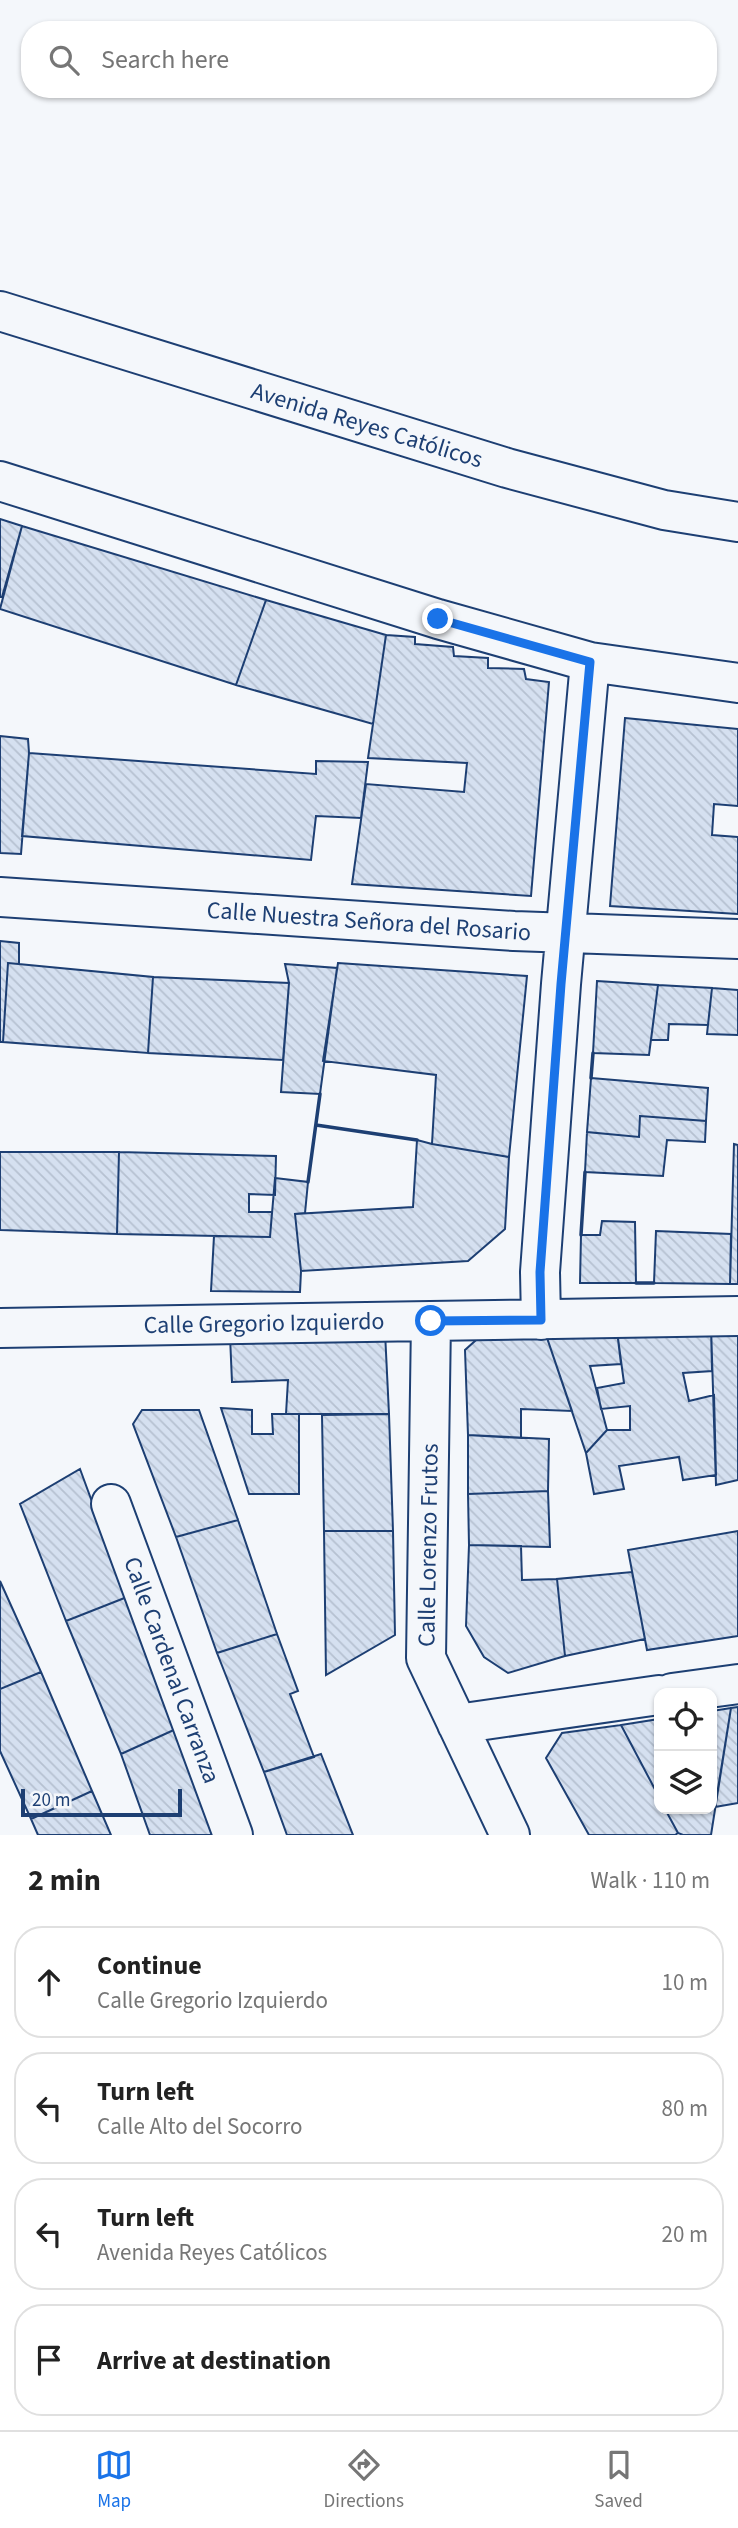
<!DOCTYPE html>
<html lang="en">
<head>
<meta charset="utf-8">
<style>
	body { margin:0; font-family:"Source Sans 3",sans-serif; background:#f2f2f2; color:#222 }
	.controls { position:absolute; right:21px; bottom:21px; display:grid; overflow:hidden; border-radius:14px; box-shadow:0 2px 5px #0004 }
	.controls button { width:63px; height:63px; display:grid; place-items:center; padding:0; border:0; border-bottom:2px solid #e0e0e0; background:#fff; color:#222; font:35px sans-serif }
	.scale { position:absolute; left:21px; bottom:18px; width:161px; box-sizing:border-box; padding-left:7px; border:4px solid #1d3f73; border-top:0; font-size:19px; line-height:24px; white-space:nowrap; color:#1d3f73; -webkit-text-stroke:5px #f4f7fb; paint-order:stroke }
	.stop { position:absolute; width:21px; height:21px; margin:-16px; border:5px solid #1a73e8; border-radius:50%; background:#fff }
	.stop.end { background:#1a73e8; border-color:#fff; box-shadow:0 2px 7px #0008 }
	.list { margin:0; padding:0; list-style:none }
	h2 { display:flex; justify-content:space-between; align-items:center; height:91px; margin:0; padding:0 28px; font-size:30px }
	h2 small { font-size:23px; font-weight:400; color:#767676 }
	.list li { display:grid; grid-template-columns:46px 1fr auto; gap:21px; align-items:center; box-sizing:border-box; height:112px; margin:0 14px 14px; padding:0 14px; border:2px solid #e0e0e0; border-radius:28px }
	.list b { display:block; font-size:26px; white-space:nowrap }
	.list p { margin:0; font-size:23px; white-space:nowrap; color:#767676 }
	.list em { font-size:23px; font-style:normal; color:#767676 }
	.icon { flex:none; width:38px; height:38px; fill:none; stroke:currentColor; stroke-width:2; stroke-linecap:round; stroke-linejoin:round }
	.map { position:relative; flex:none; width:738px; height:1835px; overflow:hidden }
	.search { position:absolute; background:#fff; box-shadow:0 2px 5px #0004; left:21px; right:21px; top:21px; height:77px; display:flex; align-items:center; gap:18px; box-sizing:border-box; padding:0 24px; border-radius:28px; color:#767676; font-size:26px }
	.sheet { height:595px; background:#fff }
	nav { display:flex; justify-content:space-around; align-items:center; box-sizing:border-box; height:98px; border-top:2px solid #e0e0e0; background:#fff; font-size:19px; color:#767676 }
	nav a { display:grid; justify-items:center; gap:4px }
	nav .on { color:#1a73e8 }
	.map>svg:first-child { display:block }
	.building { fill:url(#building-back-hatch); stroke:#1d3f73; stroke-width:2 }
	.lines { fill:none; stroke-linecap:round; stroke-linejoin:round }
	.street-casing { stroke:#1d3f73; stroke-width:42 }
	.secondary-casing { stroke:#1d3f73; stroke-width:42 }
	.street { stroke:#f4f7fb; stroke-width:38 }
	.secondary { stroke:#f4f7fb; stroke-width:38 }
	.wall { stroke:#1d3f73; stroke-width:3.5 }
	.route { stroke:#1a73e8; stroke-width:9 }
	.labels { text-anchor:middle; stroke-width:5; stroke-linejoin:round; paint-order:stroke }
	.street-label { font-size:24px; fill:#1d3f73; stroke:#f4f7fb }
</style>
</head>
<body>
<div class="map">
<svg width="738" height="1835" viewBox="0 0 738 1835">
	<defs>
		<pattern id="building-back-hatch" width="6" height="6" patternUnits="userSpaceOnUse" patternTransform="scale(1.75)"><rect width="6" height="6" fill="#d5e0f0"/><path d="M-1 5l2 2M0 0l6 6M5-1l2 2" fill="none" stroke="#b6c1d1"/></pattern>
	</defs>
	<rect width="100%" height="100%" fill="#f4f7fb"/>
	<path class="building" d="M0 519 22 526 2 597H0Z
		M22 526 266 600 236 685 0 609Z
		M266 600 386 635 373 724 236 685Z
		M386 635 415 637V644L453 647 454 656 488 658V668L524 669 526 679 549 682 531 896 352 884 366 784 464 792 467 763 368 758Z
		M625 718 738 729V806L714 804 712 835 738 837V914L610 906Z
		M0 736 28 739 29 753 21 854 0 853Z
		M29 753 316 774V761L368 762 361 818 316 816 311 860 22 836Z
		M0 941 19 943V964L8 963 3 1042H0Z
		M8 963 153 977 148 1053 3 1042Z
		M338 963 527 976 509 1157 432 1144 436 1075 323 1061Z
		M285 964 337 968 320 1094 281 1092 289 983Z
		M153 977 289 983 283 1060 148 1053Z
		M597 981 658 985 649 1055 593 1053Z
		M658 985 712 988 708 1025 669 1024 668 1040H651Z
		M712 988 738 990V1035L707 1034Z
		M591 1078 708 1088 706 1121 640 1116 639 1137 587 1132Z
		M640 1116 706 1121 705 1142 667 1140 663 1176 585 1172 587 1132 639 1137Z
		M417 1140 432 1144 509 1157 505 1229 468 1261 301 1271 295 1214 413 1207Z
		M734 1144 738 1145V1284H730Z
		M0 1152H119L117 1234 0 1230Z
		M119 1152 276 1156 275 1195 249 1194V1212H272L270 1237 117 1234Z
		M275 1178 308 1182 305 1213 295 1214 301 1271 300 1292 211 1291 214 1236 270 1237Z
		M602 1221 635 1222 636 1283H580L581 1235H600Z
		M656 1231 731 1234 730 1284 654 1283Z
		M711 1326H738V1480L716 1485Z
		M711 1326 712 1371 683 1373 689 1401 714 1395 716 1475 683 1480 679 1457 619 1466 624 1489 594 1494 586 1453 607 1430H630V1406L601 1409 597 1388 624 1383 617 1331Z
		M617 1331 621 1364 590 1366 607 1430 586 1453 545 1332Z
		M385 1332 389 1414H286L288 1380 232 1382 230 1336Z
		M485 1332H545L572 1411 521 1409V1438L468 1435 465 1350Z
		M221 1408 252 1410V1434H273L272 1414H299V1494H249Z
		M142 1410H199L238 1520 176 1537 133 1424Z
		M389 1414 393 1531H324L322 1415Z
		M468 1435 549 1439 548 1491 468 1494Z
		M80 1469 127 1597 66 1621 20 1504Z
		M548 1491 550 1547 469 1545 468 1494Z
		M238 1520 277 1634 217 1653 176 1537Z
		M324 1531H393L395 1635 326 1675Z
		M738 1531V1636L647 1650 628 1550Z
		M469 1545 521 1546 522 1580 557 1579 565 1656 508 1673 484 1657 466 1626Z
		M632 1572 645 1639 565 1656 557 1579Z
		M0 1581 41 1672 0 1689Z
		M127 1597 176 1729 121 1754 66 1621Z
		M277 1634 298 1691 290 1694 314 1757 264 1772 217 1653Z
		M41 1672 92 1791 31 1819 0 1751V1689Z
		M738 1707V1803L715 1807 731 1708Z
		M731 1708 711 1835H683L678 1833 665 1809H712V1711Z
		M659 1719V1797L621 1725Z
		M621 1725 659 1797V1809H665L678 1833 675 1835H589L546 1758 562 1733Z
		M176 1729 215 1835H150L121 1754Z
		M321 1754 353 1835H287L264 1772Z
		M92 1791 111 1835H38L31 1819Z"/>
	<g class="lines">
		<defs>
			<path id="street" d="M0 481 438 619 590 662 738 683
				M0 897 514 931 738 939
				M541 1320 540 1272 561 984 590 662
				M431 1321 426 1658 510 1835
				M0 1328 738 1316
				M111 1504 233 1835
				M672 1693 738 1684
				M457 1724 659 1695"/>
			<path id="secondary" d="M0 311 507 468 664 510 738 522"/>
		</defs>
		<use href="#street" class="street-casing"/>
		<use href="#secondary" class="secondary-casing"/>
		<use href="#street" class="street"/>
		<use href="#secondary" class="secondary"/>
		<path class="wall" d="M591 1078 593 1053
			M316 1125 417 1140
			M308 1182 320 1094
			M581 1235 585 1172
			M636 1283H654"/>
	</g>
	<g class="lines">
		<path class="route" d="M431 1321 541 1320 540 1272 561 984 590 662 438 619"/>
	</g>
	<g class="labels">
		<g class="street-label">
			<text transform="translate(367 425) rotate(17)" y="8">Avenida Reyes Católicos</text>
			<text transform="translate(369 921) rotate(4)" y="8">Calle Nuestra Señora del Rosario</text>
			<text transform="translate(264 1323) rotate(-1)" y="8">Calle Gregorio Izquierdo</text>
			<text transform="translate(428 1545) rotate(-89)" y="8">Calle Lorenzo Frutos</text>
			<text transform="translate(172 1670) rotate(70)" y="8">Calle Cardenal Carranza</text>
		</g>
	</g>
</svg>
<div class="controls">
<button><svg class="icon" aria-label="locate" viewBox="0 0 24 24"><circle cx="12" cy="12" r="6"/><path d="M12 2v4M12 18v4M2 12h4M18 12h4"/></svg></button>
<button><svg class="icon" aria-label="layers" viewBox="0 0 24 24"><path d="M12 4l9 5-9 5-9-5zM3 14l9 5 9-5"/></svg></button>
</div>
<div class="scale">20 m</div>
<div class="stop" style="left:431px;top:1321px"></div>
<div class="stop end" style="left:438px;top:619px"></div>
<div class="search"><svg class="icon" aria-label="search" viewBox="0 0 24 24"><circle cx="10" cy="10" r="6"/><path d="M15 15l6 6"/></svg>Search here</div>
</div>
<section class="sheet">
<h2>2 min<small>Walk · 110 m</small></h2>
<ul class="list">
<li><svg class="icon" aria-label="ahead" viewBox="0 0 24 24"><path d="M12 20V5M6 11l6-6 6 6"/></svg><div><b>Continue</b><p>Calle Gregorio Izquierdo</p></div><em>10 m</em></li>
<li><svg class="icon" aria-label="left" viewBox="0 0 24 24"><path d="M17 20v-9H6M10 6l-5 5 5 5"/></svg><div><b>Turn left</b><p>Calle Alto del Socorro</p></div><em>80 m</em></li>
<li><svg class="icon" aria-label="left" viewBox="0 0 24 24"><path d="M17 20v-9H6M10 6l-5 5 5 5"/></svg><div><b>Turn left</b><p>Avenida Reyes Católicos</p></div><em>20 m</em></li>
<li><svg class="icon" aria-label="arrive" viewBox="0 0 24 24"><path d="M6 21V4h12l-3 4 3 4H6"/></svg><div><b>Arrive at destination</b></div></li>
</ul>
</section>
<nav>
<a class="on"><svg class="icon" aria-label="map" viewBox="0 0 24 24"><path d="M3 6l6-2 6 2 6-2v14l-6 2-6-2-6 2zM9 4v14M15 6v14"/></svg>Map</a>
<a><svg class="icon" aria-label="directions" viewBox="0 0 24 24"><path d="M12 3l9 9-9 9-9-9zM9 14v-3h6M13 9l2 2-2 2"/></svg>Directions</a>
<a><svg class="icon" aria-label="saved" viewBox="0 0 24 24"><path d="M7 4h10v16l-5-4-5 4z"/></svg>Saved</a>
</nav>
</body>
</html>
